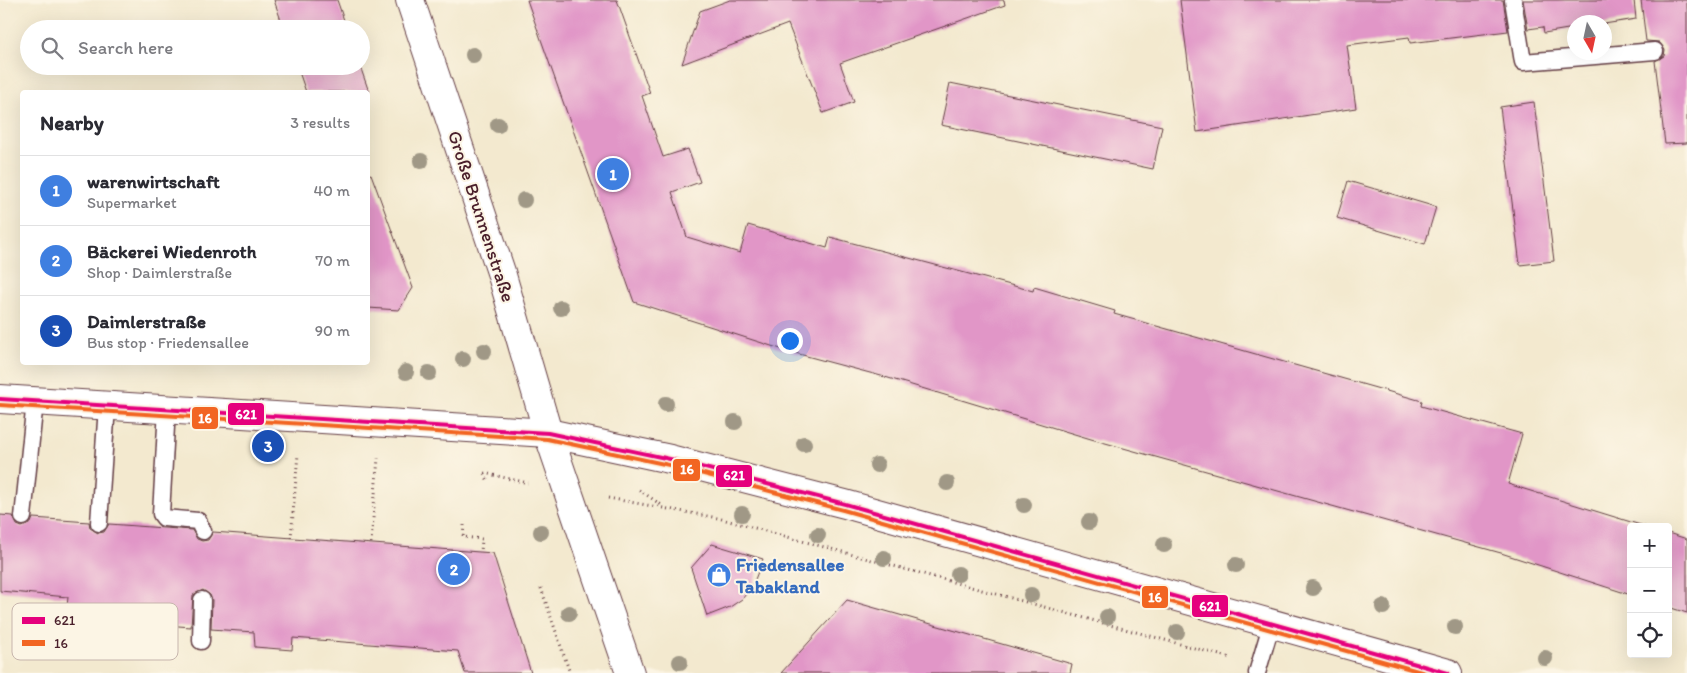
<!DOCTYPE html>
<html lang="en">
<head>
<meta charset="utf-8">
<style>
	body { margin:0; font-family:Itim,sans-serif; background:#f7f7f7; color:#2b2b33 }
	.controls { position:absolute; right:15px; bottom:15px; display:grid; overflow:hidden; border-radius:5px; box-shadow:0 5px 20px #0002 }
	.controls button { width:45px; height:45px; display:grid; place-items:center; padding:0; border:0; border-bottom:1px solid #e1e1e2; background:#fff; color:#2b2b33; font:25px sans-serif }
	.compass { position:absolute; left:1567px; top:15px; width:45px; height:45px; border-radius:50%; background:#fff; box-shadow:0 5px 20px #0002; rotate:171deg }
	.you { position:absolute; left:789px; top:340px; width:18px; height:18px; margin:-12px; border:4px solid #fff; border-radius:50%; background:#1a73e8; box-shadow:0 0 0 8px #1a73e833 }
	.badge { display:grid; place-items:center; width:32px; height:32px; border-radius:50%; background:#c8321e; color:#fff; font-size:16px; font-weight:700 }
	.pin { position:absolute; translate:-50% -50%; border:2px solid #fff; box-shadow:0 1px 5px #0006 }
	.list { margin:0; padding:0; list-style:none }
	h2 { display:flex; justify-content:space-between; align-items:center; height:65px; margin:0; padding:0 20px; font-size:21px }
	h2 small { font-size:16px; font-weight:400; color:#7c7c81 }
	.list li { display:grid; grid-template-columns:32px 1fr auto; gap:15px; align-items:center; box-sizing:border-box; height:70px; padding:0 20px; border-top:1px solid #e1e1e2 }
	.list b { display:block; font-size:19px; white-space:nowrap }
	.list p { margin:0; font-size:16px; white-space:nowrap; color:#7c7c81 }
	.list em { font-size:16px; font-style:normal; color:#7c7c81 }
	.icon { flex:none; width:28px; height:28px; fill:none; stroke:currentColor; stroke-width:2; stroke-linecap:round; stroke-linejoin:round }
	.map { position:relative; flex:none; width:1687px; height:673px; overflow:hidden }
	.search { position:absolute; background:#fff; box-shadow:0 5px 20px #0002; left:20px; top:20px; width:350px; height:55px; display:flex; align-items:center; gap:12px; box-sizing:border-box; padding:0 18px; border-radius:28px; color:#7c7c81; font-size:19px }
	.panel { position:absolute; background:#fff; box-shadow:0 5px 20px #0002; left:20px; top:90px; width:350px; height:275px; border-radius:5px }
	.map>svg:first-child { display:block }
	.building { fill:#e196c7 }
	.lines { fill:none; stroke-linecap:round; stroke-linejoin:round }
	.lane-casing { stroke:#633d44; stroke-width:19 }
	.street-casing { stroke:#633d44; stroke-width:30 }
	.secondary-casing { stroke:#633d44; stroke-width:30 }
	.path { stroke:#633d44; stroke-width:3; stroke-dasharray:1 4; stroke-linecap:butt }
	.lane { stroke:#fff; stroke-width:16 }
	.street { stroke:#fff; stroke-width:28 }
	.secondary { stroke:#fff; stroke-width:28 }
	.bus-1-casing { stroke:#fcf5e5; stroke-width:8 }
	.bus-2-casing { stroke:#fcf5e5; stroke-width:8 }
	.bus-1 { stroke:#e5007d; stroke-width:4 }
	.bus-2 { stroke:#f26522; stroke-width:4 }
	.tree { fill:#a09886 }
	.labels { text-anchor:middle; stroke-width:4; stroke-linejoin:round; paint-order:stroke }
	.street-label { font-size:19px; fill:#4a1f2b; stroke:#fcf5e5 }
	.shop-label { font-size:19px; font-weight:bold; fill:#366cbe; stroke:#fcf5e5; text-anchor:start }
	.key { fill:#fcf5e5; stroke:#c7b5ad; stroke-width:1 }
	.key-label { font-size:14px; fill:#4a1f2b }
	.line-badge { stroke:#fcf5e5; stroke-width:2 }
	.badge-label { font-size:14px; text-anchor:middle; font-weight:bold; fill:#fff }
</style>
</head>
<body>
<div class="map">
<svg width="1687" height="673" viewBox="0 0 1687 673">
	<rect width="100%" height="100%" fill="#fcf5e5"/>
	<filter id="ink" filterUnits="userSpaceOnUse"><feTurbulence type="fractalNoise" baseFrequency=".02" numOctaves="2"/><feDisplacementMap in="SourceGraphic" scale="10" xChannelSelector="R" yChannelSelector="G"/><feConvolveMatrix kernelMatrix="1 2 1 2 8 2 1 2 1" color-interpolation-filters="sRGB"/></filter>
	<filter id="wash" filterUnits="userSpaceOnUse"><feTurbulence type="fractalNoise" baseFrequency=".0096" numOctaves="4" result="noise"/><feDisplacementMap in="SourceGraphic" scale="20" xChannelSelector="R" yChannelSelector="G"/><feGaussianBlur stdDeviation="1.12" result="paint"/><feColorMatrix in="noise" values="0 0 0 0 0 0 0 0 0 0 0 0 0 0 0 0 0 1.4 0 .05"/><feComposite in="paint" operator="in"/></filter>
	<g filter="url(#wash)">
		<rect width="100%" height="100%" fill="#f3e9cf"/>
		<g id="blocks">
			<path class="building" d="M274 0H337L347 29H284Z
				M527 0H617L650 93 642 96 663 157 688 149 700 182 672 192 687 237 740 253 748 225 827 248 830 237 1033 291 1034 287 1115 311 1114 314 1422 401 1421 406 1522 434 1508 484 1647 527H1631V595L1501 553 1091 439 885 377 784 350 634 302Z
				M730 0H1004L1005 5 840 63 854 102 823 113 788 24 682 64 700 11Z
				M1180 0H1503L1508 31 1410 43 1409 37 1347 45 1356 108 1197 132Z
				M1523 0H1634L1636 19 1604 24 1574 22V28L1544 33 1543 27 1528 29Z
				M1641 0H1687V143L1665 144 1655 61 1664 56 1665 50 1659 42 1646 41Z
				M297 66H360L369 92H306Z
				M950 83 1162 126 1153 169 941 125Z
				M1534 102 1554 261 1520 265 1500 107Z
				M371 174 413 288 399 310 368 308V175Z
				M1348 181 1436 207 1425 244 1337 218Z
				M0 515 13 516 17 525 22 527 31 523 33 518 89 522 90 528 98 533 104 532 109 524 192 530 197 539 202 541 208 540 213 532 493 553 531 673H465L458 651 293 638 292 650 255 647 254 632 211 629 212 600 210 595 203 590 193 595 191 627 66 617 68 597 0 591Z
				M1668 533 1687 539V613L1668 607Z
				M712 544 763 559 752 587 742 599 730 607 707 616 691 568Z
				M847 600 1072 664 1070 673H781Z"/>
		</g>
	</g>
	<g filter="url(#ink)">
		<use href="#blocks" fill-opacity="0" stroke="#633d44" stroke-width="1"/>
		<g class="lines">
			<defs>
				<path id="lane" d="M1513 0 1523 62 1655 51
					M167 409 161 514 164 518 198 521 203 531
					M23 517 35 401
					M99 523 107 406
					M201 641 202 600
					M1257 673 1272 622"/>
				<path id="street" d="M410 0 501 272 548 433 630 673"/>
				<path id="secondary" d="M0 399 548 433 670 459 845 504 1448 673"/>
			</defs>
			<use href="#lane" class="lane-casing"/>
			<use href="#street" class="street-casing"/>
			<use href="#secondary" class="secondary-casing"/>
			<path class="path" d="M484 473 528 483
				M484 474 489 482
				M639 490 663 506
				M608 498 718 518 1231 658
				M464 525 463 537 482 539 481 552
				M291 538 298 454
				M371 543 378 458
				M541 588 570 673"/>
			<use href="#lane" class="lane"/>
			<use href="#street" class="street"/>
			<use href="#secondary" class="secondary"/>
			<defs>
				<path id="bus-1" d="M0 399 548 433 670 459 845 504 1448 673"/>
				<path id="bus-2" d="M0 405 547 439 669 465 843 510 1425 673"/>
			</defs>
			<use href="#bus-1" class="bus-1-casing"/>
			<use href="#bus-2" class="bus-2-casing"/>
			<use href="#bus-1" class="bus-1"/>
			<use href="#bus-2" class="bus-2"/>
		</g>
		<g class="tree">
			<circle cx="473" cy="55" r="8"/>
			<circle cx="498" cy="125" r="8"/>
			<circle cx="421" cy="161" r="8"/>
			<circle cx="524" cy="200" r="8"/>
			<circle cx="561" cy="308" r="8"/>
			<circle cx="484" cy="351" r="8"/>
			<circle cx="463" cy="359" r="8"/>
			<circle cx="406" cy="372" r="8"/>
			<circle cx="429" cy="373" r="8"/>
			<circle cx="666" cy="404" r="8"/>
			<circle cx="735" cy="422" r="8"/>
			<circle cx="804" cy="444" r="8"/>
			<circle cx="877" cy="465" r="8"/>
			<circle cx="947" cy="483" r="8"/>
			<circle cx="1024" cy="505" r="8"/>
			<circle cx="742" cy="514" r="8"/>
			<circle cx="1089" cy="522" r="8"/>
			<circle cx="541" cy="532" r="8"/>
			<circle cx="818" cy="535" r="8"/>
			<circle cx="1164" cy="545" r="8"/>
			<circle cx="884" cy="558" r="8"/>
			<circle cx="1236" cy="565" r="8"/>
			<circle cx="958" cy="574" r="8"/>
			<circle cx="1313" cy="588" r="8"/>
			<circle cx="1031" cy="595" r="8"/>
			<circle cx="1383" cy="607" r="8"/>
			<circle cx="569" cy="613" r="8"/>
			<circle cx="1107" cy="617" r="8"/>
			<circle cx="1455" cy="627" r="8"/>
			<circle cx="1177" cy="632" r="8"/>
			<circle cx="1545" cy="658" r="8"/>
			<circle cx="680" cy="662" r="8"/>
		</g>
	</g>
	<defs>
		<symbol id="shop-disc" viewBox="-11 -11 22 22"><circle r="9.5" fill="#3f7fe0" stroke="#fcf5e5"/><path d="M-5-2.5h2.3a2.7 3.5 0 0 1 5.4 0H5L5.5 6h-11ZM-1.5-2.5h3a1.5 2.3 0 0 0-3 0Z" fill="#fff"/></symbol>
	</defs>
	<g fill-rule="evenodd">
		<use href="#shop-disc" x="705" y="561" width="28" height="28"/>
	</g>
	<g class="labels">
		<g class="street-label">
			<text transform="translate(482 216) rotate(72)" y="7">Große Brunnenstraße</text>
		</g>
		<g class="shop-label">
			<text x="736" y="571">Friedensallee<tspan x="736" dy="22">Tabakland</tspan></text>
		</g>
	</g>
	<rect x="12" y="603" width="166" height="57" rx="8" class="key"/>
	<rect x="22" y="617" width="23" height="7" fill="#e5007d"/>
	<rect x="22" y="640" width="23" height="6" fill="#f26522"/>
	<g class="key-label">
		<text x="54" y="625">621</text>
		<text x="54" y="648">16</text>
	</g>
	<g class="line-badge">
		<rect x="227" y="402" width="38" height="24" rx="5" fill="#e5007d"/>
		<rect x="191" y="406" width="28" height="24" rx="5" fill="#f26522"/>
		<rect x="672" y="458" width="29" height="24" rx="5" fill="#f26522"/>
		<rect x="715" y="464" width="38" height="24" rx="5" fill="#e5007d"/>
		<rect x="1141" y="585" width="28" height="24" rx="5" fill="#f26522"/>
		<rect x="1191" y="594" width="38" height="24" rx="5" fill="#e5007d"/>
	</g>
	<g class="badge-label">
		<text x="246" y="419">621</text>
		<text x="205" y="423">16</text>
		<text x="687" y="474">16</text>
		<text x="734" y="480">621</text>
		<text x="1155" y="602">16</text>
		<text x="1210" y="611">621</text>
	</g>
</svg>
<div class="controls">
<button>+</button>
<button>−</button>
<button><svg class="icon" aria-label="locate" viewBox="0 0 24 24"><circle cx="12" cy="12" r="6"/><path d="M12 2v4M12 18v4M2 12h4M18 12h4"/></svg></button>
</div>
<svg class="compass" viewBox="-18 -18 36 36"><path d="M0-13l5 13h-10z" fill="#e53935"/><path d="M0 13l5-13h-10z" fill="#7c7c81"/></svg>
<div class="you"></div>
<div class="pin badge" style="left:613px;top:174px;background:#3f7fe0">1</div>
<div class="pin badge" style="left:454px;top:569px;background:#3f7fe0">2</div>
<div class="pin badge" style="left:268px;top:446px;background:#1a4fb4">3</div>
<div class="search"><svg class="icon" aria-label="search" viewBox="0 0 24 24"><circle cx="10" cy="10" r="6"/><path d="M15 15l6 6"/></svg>Search here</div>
<section class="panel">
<h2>Nearby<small>3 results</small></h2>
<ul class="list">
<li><span class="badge" style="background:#3f7fe0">1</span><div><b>warenwirtschaft</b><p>Supermarket</p></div><em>40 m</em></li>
<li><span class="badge" style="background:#3f7fe0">2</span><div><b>Bäckerei Wiedenroth</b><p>Shop · Daimlerstraße</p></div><em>70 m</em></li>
<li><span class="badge" style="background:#1a4fb4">3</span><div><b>Daimlerstraße</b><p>Bus stop · Friedensallee</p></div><em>90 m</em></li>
</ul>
</section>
</div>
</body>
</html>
